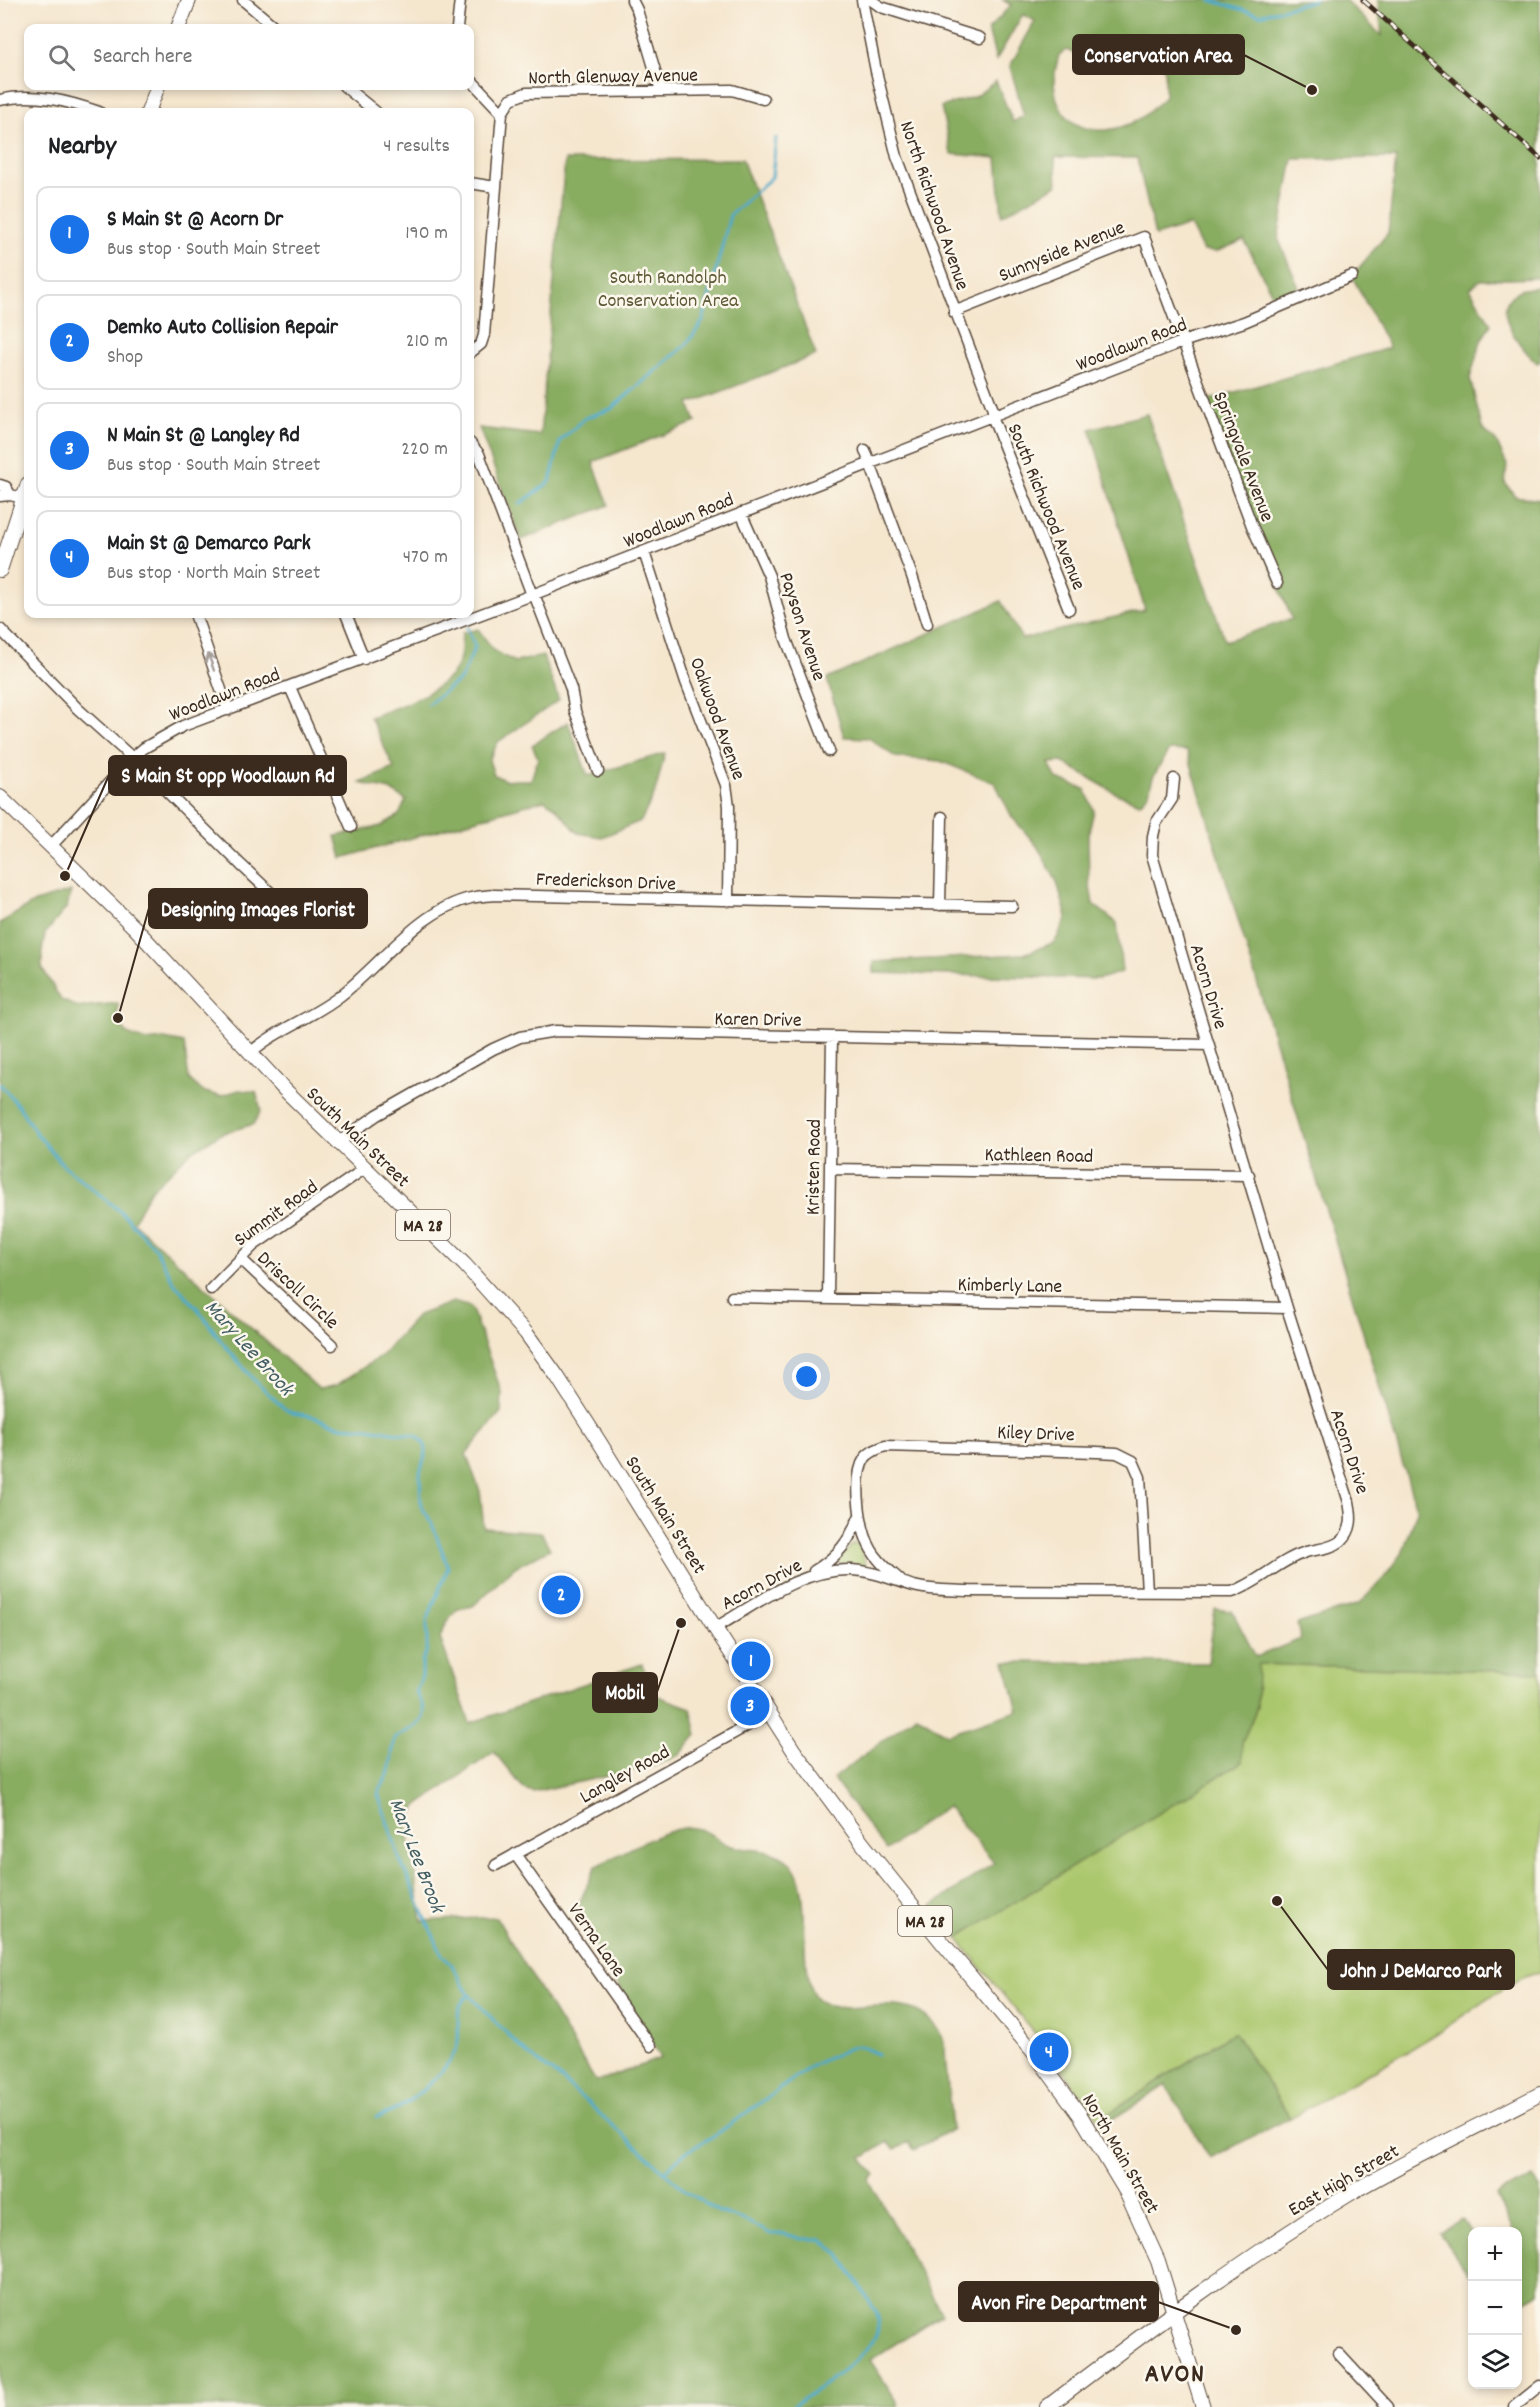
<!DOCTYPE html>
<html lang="en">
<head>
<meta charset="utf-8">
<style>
	body { margin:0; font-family:Dekko,sans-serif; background:#f2f2f2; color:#202124 }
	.controls { position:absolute; right:18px; bottom:18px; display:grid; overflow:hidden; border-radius:12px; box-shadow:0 3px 9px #0003 }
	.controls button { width:54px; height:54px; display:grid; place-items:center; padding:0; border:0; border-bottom:2px solid #e0e0e0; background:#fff; color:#202124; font:30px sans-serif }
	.you { position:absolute; left:807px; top:1377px; width:21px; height:21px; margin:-15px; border:4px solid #fff; border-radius:50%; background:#1a73e8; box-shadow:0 0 0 9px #1a73e833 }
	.badge { display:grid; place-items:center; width:39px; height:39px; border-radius:50%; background:#1a73e8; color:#fff; font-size:20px; font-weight:700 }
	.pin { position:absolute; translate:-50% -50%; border:3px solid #fff; box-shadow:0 2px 6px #0006 }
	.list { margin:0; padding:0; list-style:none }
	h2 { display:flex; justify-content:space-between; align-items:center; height:78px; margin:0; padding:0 24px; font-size:26px }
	h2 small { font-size:20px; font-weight:400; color:#757577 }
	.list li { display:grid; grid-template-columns:39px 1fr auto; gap:18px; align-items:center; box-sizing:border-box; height:96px; margin:0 12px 12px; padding:0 12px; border:2px solid #e0e0e0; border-radius:12px }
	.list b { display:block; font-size:22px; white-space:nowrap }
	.list p { margin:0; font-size:20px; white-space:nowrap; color:#757577 }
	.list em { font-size:20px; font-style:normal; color:#757577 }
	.icon { flex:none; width:33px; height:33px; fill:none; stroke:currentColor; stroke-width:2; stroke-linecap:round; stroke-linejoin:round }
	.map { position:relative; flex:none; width:1540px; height:2407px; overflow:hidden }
	.search { position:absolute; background:#fff; box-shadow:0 3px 9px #0003; left:24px; top:24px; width:450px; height:66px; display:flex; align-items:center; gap:15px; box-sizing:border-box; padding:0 21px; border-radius:12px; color:#757577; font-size:22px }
	.panel { position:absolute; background:#fff; box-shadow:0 3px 9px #0003; left:24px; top:108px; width:450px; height:510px; border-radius:12px }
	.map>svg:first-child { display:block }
	.green { fill:#abc76d; stroke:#737846; stroke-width:1.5 }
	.forest { fill:#88ac60; stroke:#626b3f; stroke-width:1.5; fill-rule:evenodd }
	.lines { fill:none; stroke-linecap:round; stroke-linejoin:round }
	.stream { stroke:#4daacb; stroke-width:3 }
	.minor-casing { stroke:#574638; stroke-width:13 }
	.major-casing { stroke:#574638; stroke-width:16 }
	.minor { stroke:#fff; stroke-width:10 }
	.major { stroke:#fff; stroke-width:14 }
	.rail-casing { stroke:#3b2a1e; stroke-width:5 }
	.rail { stroke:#fbf7ec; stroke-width:3; stroke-dasharray:9; stroke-linecap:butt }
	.oneway { stroke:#a79f9a }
	.labels { text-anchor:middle; stroke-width:5; stroke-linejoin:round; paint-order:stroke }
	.shield { fill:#fbf7ec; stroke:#75685c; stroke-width:1.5 }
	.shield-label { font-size:18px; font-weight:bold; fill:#3b2a1e }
	.street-label { font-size:20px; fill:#3b2a1e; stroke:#fbf7ec }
	.park-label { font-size:20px; fill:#5d5936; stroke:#fbf7ec }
	.water-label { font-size:21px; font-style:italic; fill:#425d63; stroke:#fbf7ec }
	.district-label { font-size:26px; font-weight:bold; letter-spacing:1.5px; fill:#3b2a1e; stroke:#fbf7ec }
	.leader { fill:none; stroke:#3b2a1e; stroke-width:2 }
	.callout-dot { fill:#3b2a1e; stroke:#fbf7ec; stroke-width:2 }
	.callout { fill:#3b2a1e; stroke:#3b2a1e; stroke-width:2 }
	.callout-label { font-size:21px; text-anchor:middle; font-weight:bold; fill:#fff }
</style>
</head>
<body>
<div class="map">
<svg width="1540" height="2407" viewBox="0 0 1540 2407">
	<rect width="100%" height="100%" fill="#fbf7ec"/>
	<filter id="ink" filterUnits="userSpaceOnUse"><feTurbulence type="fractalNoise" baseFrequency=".0167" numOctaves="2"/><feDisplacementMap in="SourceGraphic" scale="12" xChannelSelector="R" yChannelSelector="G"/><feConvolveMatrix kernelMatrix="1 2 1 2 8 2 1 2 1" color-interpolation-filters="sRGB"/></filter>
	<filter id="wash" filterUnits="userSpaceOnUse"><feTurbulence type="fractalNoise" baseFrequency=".008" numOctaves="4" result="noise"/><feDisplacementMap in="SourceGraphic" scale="24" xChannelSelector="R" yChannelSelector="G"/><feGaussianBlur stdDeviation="1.35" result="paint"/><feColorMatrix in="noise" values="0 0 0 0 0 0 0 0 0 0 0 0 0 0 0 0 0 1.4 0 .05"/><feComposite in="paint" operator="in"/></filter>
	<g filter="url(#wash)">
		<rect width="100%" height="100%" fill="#f5e6ce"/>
		<path class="green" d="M854 1543 859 1545 866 1565 839 1564 838 1560Z
			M1257 1664 1540 1672V1973C1513 1976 1466 2015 1442 2030 1392 2062 1340 2089 1290 2118L1234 2032 1099 2120 1048 2050 957 1938 1070 1865 1242 1743 1257 1707Z"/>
		<path class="forest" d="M1003 0H1345L1382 36 1378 0H1540V278L1480 280 1470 289 1491 324 1481 341 1470 378 1482 428 1496 441 1507 465 1505 483 1515 496 1540 500V1672L1258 1664 1257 1707 1242 1743V1762L957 1938 932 1906 994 1863 947 1806 886 1850 833 1779 916 1715 947 1734 1018 1711 1005 1662 1208 1663 1215 1609 1232 1611 1256 1657 1301 1639 1297 1624 1359 1604 1383 1579 1402 1554 1417 1511 1187 751 1169 750 1153 777 1149 793 1140 803 1117 794 1062 762 1049 763 1057 779 1085 789 1094 810 1088 836 1089 881 1093 904 1117 923 1122 972 1099 979 874 973V962L1024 954 1055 942 1067 917 1057 882 1037 846 1012 817 995 783 940 761 895 757 869 738 844 737 827 679 1001 601 1022 639 1145 610 1090 429 1147 414 1225 641 1292 619 1204 401 1389 348 1352 276 1388 233 1396 158 1293 159 1278 238 1299 288 1273 296 1244 240 1216 252 1203 251 1190 225 1155 236 1137 158 1055 157 1057 185 1002 215 997 158 951 154 941 107 976 96 996 81 1013 122 1024 116 1010 66 1035 21 1023 14 996 60 988 30 1011 5ZM1066 50 1102 63 1117 64 1133 55H1152L1165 70V97C1156 105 1146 116 1136 121 1099 140 1056 130 1054 82 1054 73 1057 63 1059 55Z
			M742 159 816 355 689 404 696 422 593 462 609 505 521 540 479 428 540 435 565 160Z
			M1540 287V362L1537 363C1520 347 1485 305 1521 290 1527 288 1534 288 1540 287Z
			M478 629 494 651 515 662 543 656 559 700 498 742 489 760 494 775 505 780H531L538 758 532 745 568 722 588 776 665 753 655 793 641 821 602 837 578 833 556 808 544 800 342 858 336 836 381 826 399 815 406 800 390 790 360 783 394 768 370 717C395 708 451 690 459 661 462 653 461 642 462 633Z
			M71 891 67 907 45 934 42 951V968L61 1000 78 1007 118 1003 117 1020 127 1034 146 1041 164 1039 184 1043 189 1079 202 1091 220 1096 239 1090 256 1092 261 1110 254 1124 220 1134 190 1153 150 1191 133 1222 319 1389 337 1385 381 1356 418 1315 453 1302 471 1307 502 1393 501 1412 466 1454 480 1491 484 1528 541 1532 550 1549 515 1567 473 1606 458 1609 447 1622 440 1638 470 1723 642 1664 655 1695 691 1708 697 1735 680 1755 654 1766 533 1792 524 1789 494 1752 417 1806 407 1823 422 1921 496 1917 596 2082 661 2058 576 1911 595 1867C618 1856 671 1823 695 1828 712 1831 719 1843 731 1846 750 1851 772 1848 788 1861 816 1882 795 1970 815 1996 839 2027 903 1982 936 2027 938 2031 942 2035 943 2039 946 2047 945 2057 946 2066 948 2087 950 2108 952 2129L914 2150 909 2142 895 2150 888 2142 862 2158 875 2175 869 2180 942 2314 870 2360 899 2404 897 2407H0V923L35 902Z
			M1234 2032 1290 2118 1210 2158 1166 2085 1103 2125 1099 2120Z
			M1533 2177 1540 2188V2292L1526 2300 1518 2290V2232L1513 2231 1496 2195Z
			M1462 2219 1472 2234V2278L1440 2234Z"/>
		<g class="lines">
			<path class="stream" d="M1210 0 1260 15 1315 0
				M520 504 550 482 560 441 585 418 611 409 686 345 703 321 730 215 772 177 776 138
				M428 704 461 679 475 647 467 627
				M0 1084 20 1108 36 1133 63 1165 121 1212 155 1248 174 1283 198 1309 221 1341 254 1380 285 1409 292 1413 311 1416 340 1426 368 1428 416 1436 420 1439 425 1445 426 1452 420 1473 421 1506 431 1521 448 1567 427 1621V1650L422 1661V1676L416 1692C418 1698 424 1705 424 1711 425 1726 405 1731 395 1738L389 1772 378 1794 400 1860 442 1955 452 1965 469 1995 525 2052 561 2079 688 2193 719 2212 746 2221 771 2234H785L802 2239H821C846 2256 860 2287 876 2312 893 2346 817 2388 794 2405
				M376 2117C402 2113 449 2072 457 2046 462 2027 451 2008 469 1995
				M665 2171 683 2154 718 2133 813 2065 852 2047 859 2046 878 2054"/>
		</g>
	</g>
	<g filter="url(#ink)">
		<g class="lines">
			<defs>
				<path id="minor" d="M243 0 276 28
					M632 0 637 10 661 91
					M862 0 876 71 897 157 995 415
					M871 0 881 7 980 38
					M457 28 460 0
					M470 79 502 113
					M344 86 376 112
					M0 100C33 92 68 101 99 112
					M470 183 495 187
					M954 312 1144 237 1252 526 1277 583
					M470 353 481 344 484 335 502 113 511 99 526 93 732 90 763 99
					M992 416 1069 609
					M470 443 479 454 532 595
					M865 450 912 576 927 624
					M0 485 6 487 10 495
					M0 496 10 495 24 498
					M741 513 769 576 786 639 829 751
					M644 552 686 682 726 785 729 806 728 901
					M534 594 571 689 575 711 598 771
					M195 614 228 710
					M346 614 364 659
					M0 629 78 709 137 762 241 865 271 893 302 902
					M290 687 351 827
					M51 846 132 758 144 748 183 726 532 595 1182 342 1244 322 1352 276
					M940 905 942 817
					M250 1053C277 1029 312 1018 340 996 380 965 420 909 471 898 479 896 487 896 494 895L1012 906
					M337 1143 377 1115 493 1049 520 1037 556 1031 1209 1045
					M830 1169 1249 1175
					M241 1259 332 1345
					M211 1289 253 1246 364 1169
					M732 1297 1287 1308
					M828 1297 832 1038
					M814 1571C838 1557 850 1540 860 1515
					M900 1580C890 1571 878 1562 871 1549 860 1530 852 1477 865 1458 870 1451 878 1449 885 1446L1097 1452 1117 1453 1133 1461 1140 1477 1147 1591
					M715 1628C757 1604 801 1568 852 1570 874 1571 893 1580 914 1586 931 1591 951 1590 969 1591L1232 1592C1259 1583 1279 1560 1306 1552 1317 1549 1331 1549 1341 1541 1353 1530 1352 1517 1349 1502L1287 1308 1152 855 1153 836 1156 823 1172 799 1174 779
					M515 1854 651 2046
					M496 1865 770 1713
					M1339 2354 1388 2407
					M1514 2407 1540 2386"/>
				<path id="major" d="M178 28 189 0
					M148 112 158 86
					M0 570 28 484
					M0 797 136 929 285 1090 465 1265 526 1333 557 1376 600 1443 715 1628 794 1751 863 1844 941 1941 1036 2055 1080 2115 1128 2195 1158 2261 1203 2407
					M1047 2407C1146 2332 1245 2257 1351 2193 1412 2157 1477 2127 1540 2094"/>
			</defs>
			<use href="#minor" class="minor-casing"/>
			<use href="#major" class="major-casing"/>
			<use href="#minor" class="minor"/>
			<use href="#major" class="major"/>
			<defs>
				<path id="rail" d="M1363 0 1540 158"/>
			</defs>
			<use href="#rail" class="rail-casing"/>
			<use href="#rail" class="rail"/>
		</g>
		<defs><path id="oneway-shaft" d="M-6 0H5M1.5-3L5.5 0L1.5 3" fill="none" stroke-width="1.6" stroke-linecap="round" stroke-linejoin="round" transform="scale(1.5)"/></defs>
		<use class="oneway" href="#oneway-shaft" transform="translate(211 662) rotate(-109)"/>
	</g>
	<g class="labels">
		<g class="shield">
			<rect x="396" y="1210" width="54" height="30" rx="4.5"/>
			<rect x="898" y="1906" width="54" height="30" rx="4.5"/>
		</g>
		<g class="shield-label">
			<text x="423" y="1231">MA 28</text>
			<text x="925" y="1927">MA 28</text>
		</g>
		<g class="street-label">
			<text transform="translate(613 75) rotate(-1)" y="7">North Glenway Avenue</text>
			<text transform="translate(936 205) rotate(71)" y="7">North Richwood Avenue</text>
			<text transform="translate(1061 250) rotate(-22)" y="7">Sunnyside Avenue</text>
			<text transform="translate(1131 343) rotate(-21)" y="7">Woodlawn Road</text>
			<text transform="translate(1245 456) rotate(69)" y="7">Springvale Avenue</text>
			<text transform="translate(1048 506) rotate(68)" y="7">South Richwood Avenue</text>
			<text transform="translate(678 519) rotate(-22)" y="7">Woodlawn Road</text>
			<text transform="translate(804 626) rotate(72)" y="7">Payson Avenue</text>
			<text transform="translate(224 693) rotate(-21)" y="7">Woodlawn Road</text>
			<text transform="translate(719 718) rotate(70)" y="7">Oakwood Avenue</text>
			<text transform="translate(606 880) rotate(2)" y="7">Frederickson Drive</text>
			<text transform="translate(1210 986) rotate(73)" y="7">Acorn Drive</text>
			<text transform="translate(758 1018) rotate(1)" y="7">Karen Drive</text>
			<text transform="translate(359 1136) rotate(44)" y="7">South Main Street</text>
			<text transform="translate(1039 1154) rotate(1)" y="7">Kathleen Road</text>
			<text transform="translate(812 1167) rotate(-89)" y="7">Kristen Road</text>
			<text transform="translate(275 1212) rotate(-36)" y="7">Summit Road</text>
			<text transform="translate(1010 1284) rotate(1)" y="7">Kimberly Lane</text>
			<text transform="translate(299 1289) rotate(43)" y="7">Driscoll Circle</text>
			<text transform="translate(1036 1432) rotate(2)" y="7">Kiley Drive</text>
			<text transform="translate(1351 1451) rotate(72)" y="7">Acorn Drive</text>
			<text transform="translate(667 1514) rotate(58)" y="7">South Main Street</text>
			<text transform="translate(761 1583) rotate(-28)" y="7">Acorn Drive</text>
			<text transform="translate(624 1773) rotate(-29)" y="7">Langley Road</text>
			<text transform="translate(598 1939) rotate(55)" y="7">Verna Lane</text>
			<text transform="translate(1122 2153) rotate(60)" y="7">North Main Street</text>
			<text transform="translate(1343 2179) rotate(-30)" y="7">East High Street</text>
		</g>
		<g class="park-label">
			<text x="668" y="283">South Randolph<tspan x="668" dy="23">Conservation Area</tspan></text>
		</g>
		<g class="water-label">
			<text transform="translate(250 1347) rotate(48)" y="7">Mary Lee Brook</text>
			<text transform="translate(418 1855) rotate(69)" y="7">Mary Lee Brook</text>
		</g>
		<g class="district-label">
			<text x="1175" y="2381">AVON</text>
		</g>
	</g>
	<path class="leader" d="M1312 90L1244 55M65 876L109 775M118 1018L149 908M681 1623L657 1692M1277 1901L1328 1970M1236 2330L1158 2302"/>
	<g class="callout-dot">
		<circle cx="1312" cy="90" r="6"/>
		<circle cx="65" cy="876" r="6"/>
		<circle cx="118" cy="1018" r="6"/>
		<circle cx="681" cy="1623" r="6"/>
		<circle cx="1277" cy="1901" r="6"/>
		<circle cx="1236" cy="2330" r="6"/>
	</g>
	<g class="callout">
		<rect x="1073" y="35" width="171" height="39" rx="6"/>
		<rect x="109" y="756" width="237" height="39" rx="6"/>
		<rect x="149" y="889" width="218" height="39" rx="6"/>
		<rect x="593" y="1673" width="64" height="39" rx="6"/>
		<rect x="1328" y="1950" width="186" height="39" rx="6"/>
		<rect x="959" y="2282" width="199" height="39" rx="6"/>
	</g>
	<g class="callout-label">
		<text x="1158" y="62">Conservation Area</text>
		<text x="228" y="782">S Main St opp Woodlawn Rd</text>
		<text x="258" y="916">Designing Images Florist</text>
		<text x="625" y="1699">Mobil</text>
		<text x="1421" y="1977">John J DeMarco Park</text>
		<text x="1059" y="2309">Avon Fire Department</text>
	</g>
</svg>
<div class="controls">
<button>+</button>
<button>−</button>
<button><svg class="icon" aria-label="layers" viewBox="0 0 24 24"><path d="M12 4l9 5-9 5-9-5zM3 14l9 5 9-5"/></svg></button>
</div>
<div class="you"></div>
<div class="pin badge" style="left:751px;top:1661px">1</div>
<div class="pin badge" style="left:561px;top:1595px">2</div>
<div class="pin badge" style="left:750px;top:1706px">3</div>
<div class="pin badge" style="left:1049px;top:2052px">4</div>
<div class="search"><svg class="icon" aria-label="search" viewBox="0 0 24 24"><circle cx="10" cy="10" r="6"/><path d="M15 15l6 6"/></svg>Search here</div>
<section class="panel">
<h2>Nearby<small>4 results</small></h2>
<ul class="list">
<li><span class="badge">1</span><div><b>S Main St @ Acorn Dr</b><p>Bus stop · South Main Street</p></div><em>190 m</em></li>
<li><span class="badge">2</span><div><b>Demko Auto Collision Repair</b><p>Shop</p></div><em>210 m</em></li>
<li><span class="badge">3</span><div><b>N Main St @ Langley Rd</b><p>Bus stop · South Main Street</p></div><em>220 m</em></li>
<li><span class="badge">4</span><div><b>Main St @ Demarco Park</b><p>Bus stop · North Main Street</p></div><em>470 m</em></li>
</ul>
</section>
</div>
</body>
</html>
